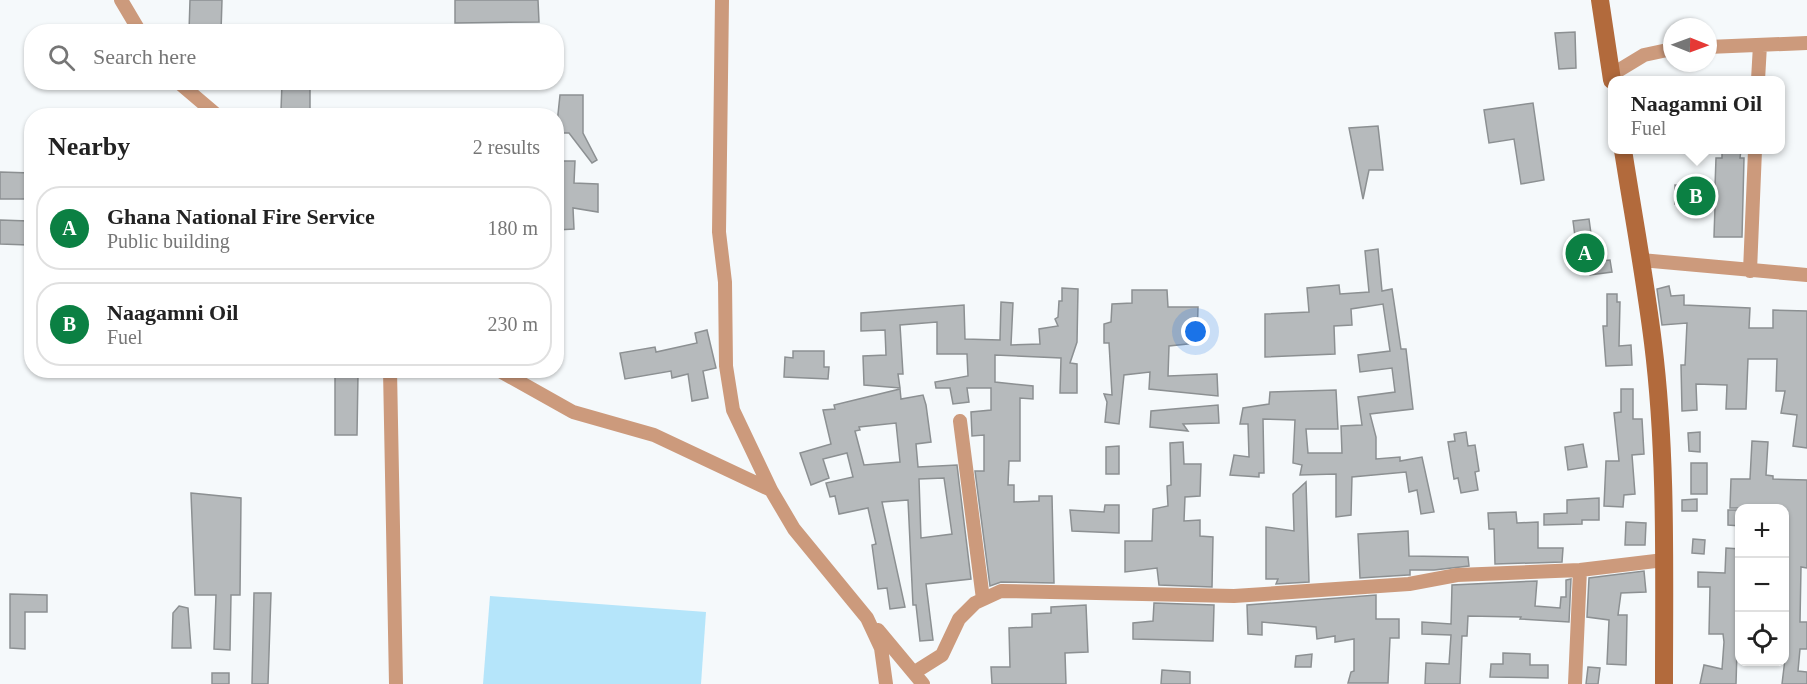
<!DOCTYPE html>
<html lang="en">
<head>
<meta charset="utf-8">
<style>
	body { margin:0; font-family:"Times New Roman",serif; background:#f2f2f2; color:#222 }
	.controls { position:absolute; right:18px; bottom:18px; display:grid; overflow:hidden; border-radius:12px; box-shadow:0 2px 4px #0004 }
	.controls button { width:54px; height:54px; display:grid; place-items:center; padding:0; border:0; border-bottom:2px solid #e0e0e0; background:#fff; color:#222; font:30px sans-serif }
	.compass { position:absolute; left:1663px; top:18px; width:54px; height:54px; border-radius:50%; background:#fff; box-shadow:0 2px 4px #0004; rotate:91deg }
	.you { position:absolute; left:1196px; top:332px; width:21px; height:21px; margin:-15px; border:4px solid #fff; border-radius:50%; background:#1a73e8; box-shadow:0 0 0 9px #1a73e833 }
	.badge { display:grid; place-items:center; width:39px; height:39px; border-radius:50%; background:#0b8043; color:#fff; font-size:20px; font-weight:700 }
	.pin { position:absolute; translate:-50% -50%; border:3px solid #fff; box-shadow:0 2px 6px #0006 }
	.popup { position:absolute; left:1608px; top:76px; width:177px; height:78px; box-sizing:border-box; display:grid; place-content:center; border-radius:12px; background:#fff; filter:drop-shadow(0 2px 4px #0005); font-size:20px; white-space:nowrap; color:#767676 }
	.popup b { font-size:22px; color:#222 }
	.popup::after { content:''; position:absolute; left:50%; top:100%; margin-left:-12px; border:12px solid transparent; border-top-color:#fff }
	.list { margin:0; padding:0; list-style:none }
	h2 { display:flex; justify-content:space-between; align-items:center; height:78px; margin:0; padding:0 24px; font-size:26px }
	h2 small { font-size:20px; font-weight:400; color:#767676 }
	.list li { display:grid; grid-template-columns:39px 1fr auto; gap:18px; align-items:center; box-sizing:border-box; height:84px; margin:0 12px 12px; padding:0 12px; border:2px solid #e0e0e0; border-radius:24px }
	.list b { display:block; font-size:22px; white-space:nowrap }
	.list p { margin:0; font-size:20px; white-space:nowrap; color:#767676 }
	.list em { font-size:20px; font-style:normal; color:#767676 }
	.icon { flex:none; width:33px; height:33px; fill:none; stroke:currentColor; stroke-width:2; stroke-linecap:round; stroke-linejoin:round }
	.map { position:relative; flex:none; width:1807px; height:684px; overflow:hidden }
	.search { position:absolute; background:#fff; box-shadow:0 2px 4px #0004; left:24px; top:24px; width:540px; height:66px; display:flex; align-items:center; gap:15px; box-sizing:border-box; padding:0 21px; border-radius:24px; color:#767676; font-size:22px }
	.panel { position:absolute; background:#fff; box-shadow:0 2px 4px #0004; left:24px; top:108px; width:540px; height:270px; border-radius:24px }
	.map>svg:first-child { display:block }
	.green { fill:#b5e5fa }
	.building { fill:#b6babc; stroke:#8c9092; stroke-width:1.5; fill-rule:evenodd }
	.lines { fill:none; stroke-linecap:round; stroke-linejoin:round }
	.minor { stroke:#cc9a7c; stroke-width:14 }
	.secondary { stroke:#b26a3c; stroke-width:18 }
</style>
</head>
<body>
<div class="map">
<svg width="1807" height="684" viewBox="0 0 1807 684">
	<rect width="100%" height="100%" fill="#f5f9fb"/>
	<path class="green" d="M490 596 706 612 701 684H483Z"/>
	<path class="building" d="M190 0H222L221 32H189Z
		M455 0H538L539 22 455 23Z
		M1575 32 1576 68 1559 69 1555 33Z
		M282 83 310 84V110H281Z
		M560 95H583V133L597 160 592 163 569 133H556Z
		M1533 103 1544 180 1521 184 1514 139 1489 143 1484 110Z
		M1378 126 1383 170H1369L1363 199 1349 128Z
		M1722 150H1741L1740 158H1744L1742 237H1714L1715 206 1675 204V185L1715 187 1716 158H1722Z
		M557 161H575L574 183 598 184V212L573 208 574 229 557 230Z
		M0 172 31 173 30 199H0Z
		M1589 219 1592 241 1576 244 1573 221Z
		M0 220 28 221V245L0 244Z
		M1378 249 1382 291 1392 289 1401 349H1406L1413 409 1370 414 1376 437V459L1400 457V461L1422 457 1434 512 1421 514 1417 490 1409 492 1406 472 1352 477 1351 515 1336 517V474L1300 475 1302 465 1293 463 1295 420 1263 419 1264 473H1259V477L1230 475 1234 455 1249 457 1248 424H1240L1243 408 1269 404 1270 392 1336 390 1338 429H1306L1308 453H1342L1341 426 1362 425 1358 397 1395 392 1392 368 1360 372 1358 355 1390 351 1383 304 1351 309 1352 325 1334 326 1335 354 1265 357V314L1309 312 1307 288 1339 285 1340 294 1369 292 1365 251Z
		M1610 260 1612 272 1590 275 1589 262Z
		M1669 286 1671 296 1684 295V305L1750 308 1749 328H1773V310L1807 311V448L1793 446 1797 415 1781 413 1785 391H1776L1777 359H1748L1746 409H1726L1727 385 1696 384 1697 410 1682 411 1681 365H1685L1687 323 1662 325 1657 289Z
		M1062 288 1078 289 1077 342 1070 363 1077 364V393H1060L1061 358 995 355V382L1033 386V399L1020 398V461H1009L1008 485H1014V502L1039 501V496H1052L1054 583 1001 582 990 586 975 471H984V435L972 436 971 412 991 410V388H967L969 402 953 404 950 388H936L935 382 968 376 967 354H937V322L900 325 903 374H898L900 388 864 385 863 356 886 355 885 330 861 331V313L964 305 965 339 1000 340 1001 302 1013 303 1011 345 1040 344 1039 329 1058 326 1055 319 1058 317 1059 301H1062Z
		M1132 290H1167L1168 307H1198L1197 343 1169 346 1168 376 1217 374 1218 396 1149 389 1150 372 1124 375 1119 424 1105 422 1107 402 1104 394 1112 395 1109 343H1104V324L1111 322 1112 304 1132 303Z
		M1607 294H1617V302H1620L1619 346 1631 345 1632 365 1606 366 1603 326H1607Z
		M707 330 716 368 703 371 708 398 692 401 688 374 672 378 671 371 625 379 620 353 655 347 656 352 697 343 695 333Z
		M793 351H824V367H829L828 379 784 377 785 357 793 358Z
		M335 373 358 374 357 435H335Z
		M900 389 901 399 923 395 926 405 931 442 916 444 918 467 957 465 971 579 926 584 933 640 920 641 916 605H913L908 500 882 502 905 607 890 609 887 588 878 589 872 545 876 544 868 508 839 514 835 496 830 497 826 483 853 477 847 453 823 459 829 478 811 485 800 453 831 444 823 410 835 409 834 405ZM896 423 900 462 864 465 855 431 860 430 859 427ZM944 478 952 534 921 538 919 479Z
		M1621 389H1633V419H1642L1644 454 1632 455 1635 494 1624 495 1623 507 1604 506 1606 461H1619L1614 413 1621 412Z
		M1218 405 1219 423 1183 424 1188 431 1150 427 1151 411Z
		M1466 432 1468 446 1475 445 1479 471 1475 472 1478 490 1461 493 1458 478 1454 479 1448 442 1455 441 1454 434Z
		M1700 432V452L1689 451 1688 433Z
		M1752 441 1768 442 1766 475 1773 476V479L1807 480V568L1801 567 1800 622H1807V649H1800L1798 671 1807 672V684H1782L1785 659V508H1730L1731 479H1750Z
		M1183 442 1184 464H1201L1200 496 1185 497 1184 521 1200 520V536L1213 537 1212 587 1159 585 1157 568 1125 572V541H1152L1153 509 1168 506 1167 486 1171 485 1170 443Z
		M1583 444 1587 467 1568 470 1565 447Z
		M1119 446V474H1106V447Z
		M1691 463H1707V494H1691Z
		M1306 482 1309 582 1276 584 1278 579H1266V527L1294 531 1293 494Z
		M191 493 241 498 240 595H231L230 650 214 649 216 595H195Z
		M1599 498V520H1582V524L1544 525V514L1567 513V500Z
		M1697 499V511H1682V500Z
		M1105 505H1119V533L1072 531 1070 510 1104 512Z
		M1728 510H1740V526L1728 525Z
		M1516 512 1517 523 1538 522V548H1563L1562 562 1495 564 1494 529H1489L1488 513Z
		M1626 522 1646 523 1645 545H1625Z
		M1408 531 1409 556 1468 557 1469 566 1434 570H1410V575H1408L1360 578 1358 534Z
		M1693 539 1705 540 1704 554 1692 553Z
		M1726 548 1740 549 1736 684H1700L1704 665 1722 669 1724 642 1723 634H1709L1710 587H1698V572L1725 573Z
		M1644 571 1646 592 1621 593 1618 615H1627L1626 665 1607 664 1609 620 1587 617 1589 578Z
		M1571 579 1569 622 1520 619 1521 617 1468 616 1467 636H1462L1460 684H1425L1426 663 1449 664 1451 635 1422 634V622L1451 624 1452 585 1537 581 1535 606 1560 608 1561 597H1566V580Z
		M254 593H271L268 684H252Z
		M10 594 47 595V612H25V649L10 648Z
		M1376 595V619H1399V638H1390L1388 683H1348L1351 672 1354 671V639L1335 642V636L1317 639 1316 627 1262 622V635L1248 634 1247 605Z
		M1154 603 1214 605 1213 641 1133 639V623L1153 621Z
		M1086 605 1088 652 1065 653 1066 684H992L991 667H1010L1009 628 1032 627V614L1051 613V607Z
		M179 606 188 608 191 648H172L173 613Z
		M1503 653 1530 654V665H1548V678L1490 677 1491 664H1503Z
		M1312 654 1311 667H1295L1296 656Z
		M1588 667 1600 668 1598 684H1586Z
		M1162 670 1190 672V684H1161Z
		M212 673H229V684H212Z"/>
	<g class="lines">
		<path class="minor" d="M121 0 140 32
			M722 0 719 232 725 282 726 366 733 410 771 490 794 529 867 618 881 648 886 684
			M1708 47 1807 43
			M1611 75 1644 55 1672 49
			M1758 80 1760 45
			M178 82 218 116
			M1641 260 1807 275
			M1750 271 1755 150
			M390 370 396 684
			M498 370 573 412 654 435 771 490
			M960 421 983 599
			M878 630 923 684
			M915 672 942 655 959 619 975 603 1001 591 1234 596 1409 584 1457 575 1580 570 1664 560
			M1575 684 1580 570"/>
		<path class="secondary" d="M1600 0 1612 80
			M1623 150C1633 214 1645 278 1653 343 1667 455 1664 571 1664 684"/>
	</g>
</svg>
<div class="controls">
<button>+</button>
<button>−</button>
<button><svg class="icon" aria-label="locate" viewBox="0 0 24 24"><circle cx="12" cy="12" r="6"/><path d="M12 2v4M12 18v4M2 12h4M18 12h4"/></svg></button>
</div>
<svg class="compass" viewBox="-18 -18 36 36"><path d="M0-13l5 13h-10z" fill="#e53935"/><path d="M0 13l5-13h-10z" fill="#767676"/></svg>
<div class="you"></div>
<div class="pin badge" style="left:1585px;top:253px">A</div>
<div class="pin badge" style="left:1696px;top:196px">B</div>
<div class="popup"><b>Naagamni Oil</b>Fuel</div>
<div class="search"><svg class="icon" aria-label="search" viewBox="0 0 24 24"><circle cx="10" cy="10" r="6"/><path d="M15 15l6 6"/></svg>Search here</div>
<section class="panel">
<h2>Nearby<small>2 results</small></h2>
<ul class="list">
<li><span class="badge">A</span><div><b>Ghana National Fire Service</b><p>Public building</p></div><em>180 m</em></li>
<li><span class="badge">B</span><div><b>Naagamni Oil</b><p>Fuel</p></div><em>230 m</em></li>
</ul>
</section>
</div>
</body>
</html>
